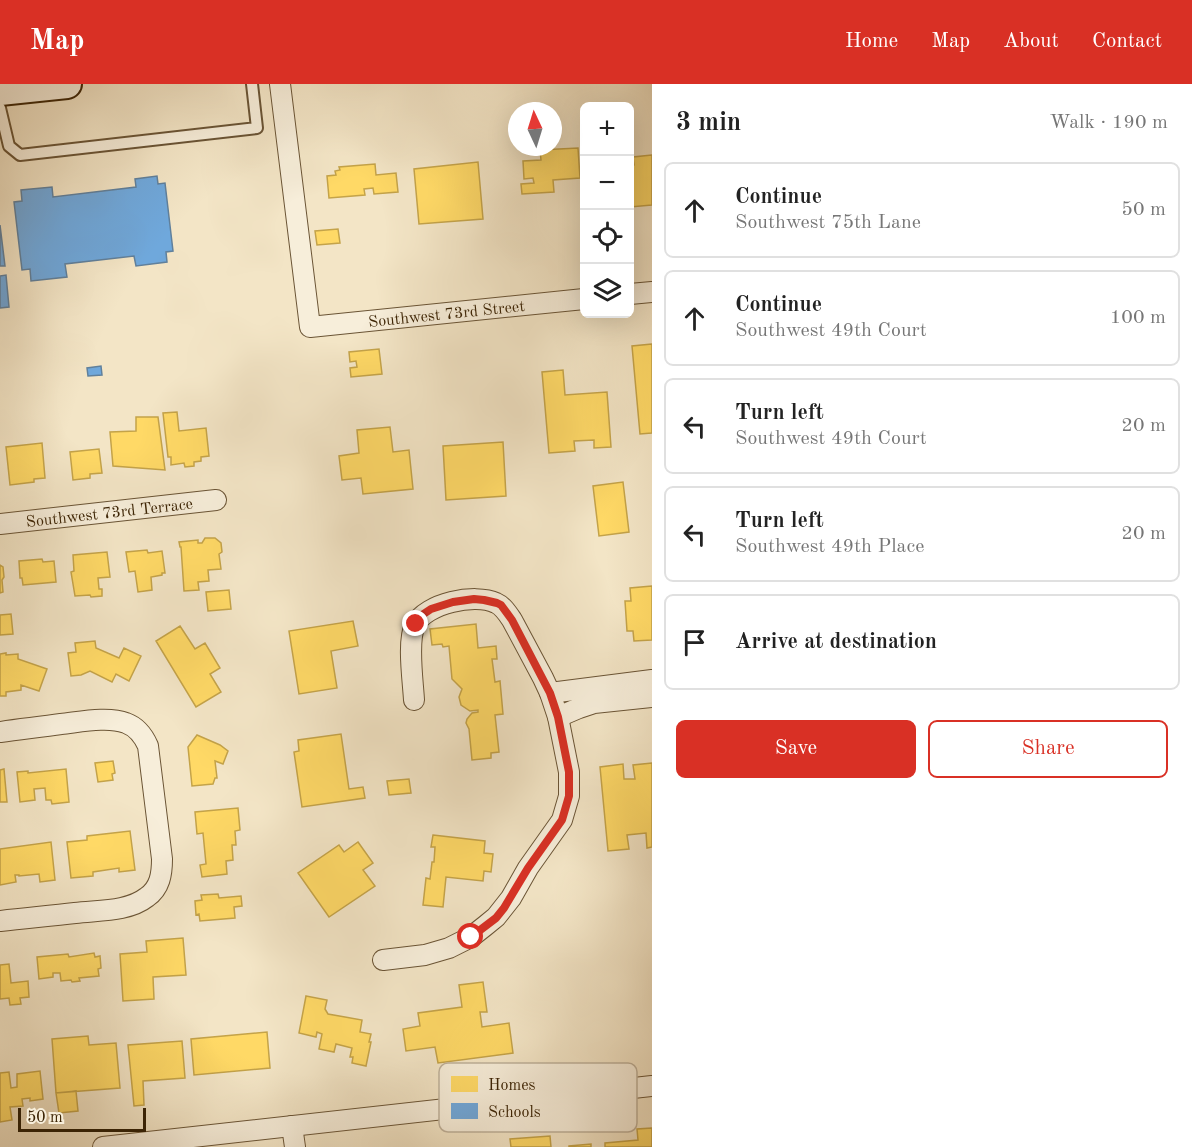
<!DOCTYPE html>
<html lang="en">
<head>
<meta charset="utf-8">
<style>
	body { margin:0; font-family:"Old Standard TT",serif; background:#f2f2f2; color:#222 }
	.controls { position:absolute; right:18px; top:18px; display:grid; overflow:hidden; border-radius:9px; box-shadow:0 6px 24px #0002 }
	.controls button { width:54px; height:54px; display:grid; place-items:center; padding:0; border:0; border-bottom:2px solid #e0e0e0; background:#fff; color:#222; font:30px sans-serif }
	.compass { position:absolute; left:508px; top:18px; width:54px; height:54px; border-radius:50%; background:#fff; box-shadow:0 6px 24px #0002; rotate:356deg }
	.scale { position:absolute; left:18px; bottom:15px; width:128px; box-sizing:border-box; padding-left:6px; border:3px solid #3c2405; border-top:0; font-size:16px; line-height:21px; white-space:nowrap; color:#3c2405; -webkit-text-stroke:4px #f7eeda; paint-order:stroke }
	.stop { position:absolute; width:18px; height:18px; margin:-14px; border:4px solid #d93025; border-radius:50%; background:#fff }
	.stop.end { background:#d93025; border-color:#fff; box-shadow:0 2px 6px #0008 }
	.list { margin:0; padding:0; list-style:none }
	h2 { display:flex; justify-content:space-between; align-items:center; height:78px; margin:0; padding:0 24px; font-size:26px }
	h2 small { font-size:20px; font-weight:400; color:#767676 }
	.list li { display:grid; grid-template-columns:39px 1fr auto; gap:18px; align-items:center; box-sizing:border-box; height:96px; margin:0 12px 12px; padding:0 12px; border:2px solid #e0e0e0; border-radius:9px }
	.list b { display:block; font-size:22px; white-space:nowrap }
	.list p { margin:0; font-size:20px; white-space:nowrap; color:#767676 }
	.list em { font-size:20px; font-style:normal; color:#767676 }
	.actions { display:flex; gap:12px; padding:18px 24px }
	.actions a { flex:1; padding:14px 0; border:2px solid #d93025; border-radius:9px; text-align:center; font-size:21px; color:#d93025 }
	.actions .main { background:#d93025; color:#fff }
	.icon { flex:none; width:33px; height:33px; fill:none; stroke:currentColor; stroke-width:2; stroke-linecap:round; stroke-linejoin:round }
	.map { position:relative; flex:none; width:652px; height:1063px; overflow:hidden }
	header { display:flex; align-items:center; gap:36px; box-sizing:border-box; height:84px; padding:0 30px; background:#d93025; color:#fff }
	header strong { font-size:28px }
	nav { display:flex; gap:33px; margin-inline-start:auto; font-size:21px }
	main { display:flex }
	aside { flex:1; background:#fff }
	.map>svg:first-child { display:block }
	.homes { fill:#ffd966; stroke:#c4a349; stroke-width:1.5 }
	.schools { fill:#6fa8dc; stroke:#60809c; stroke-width:1.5 }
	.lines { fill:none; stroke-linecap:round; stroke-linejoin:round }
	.service-casing { stroke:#6a5435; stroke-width:14 }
	.minor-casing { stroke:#6a5435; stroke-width:22 }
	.secondary-casing { stroke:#3c2405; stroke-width:32 }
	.service { stroke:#f7eeda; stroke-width:10 }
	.minor { stroke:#f7eeda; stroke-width:20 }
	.secondary { stroke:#f7eeda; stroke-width:28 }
	.route { stroke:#d93025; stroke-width:8 }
	.labels { text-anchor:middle; stroke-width:6; stroke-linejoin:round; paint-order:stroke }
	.street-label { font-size:16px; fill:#3c2405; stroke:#f7eeda }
	.key { fill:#f7eeda; stroke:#bfb19a; stroke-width:1.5 }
	.key-label { font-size:16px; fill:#3c2405 }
</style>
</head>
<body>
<header>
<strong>Map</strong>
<nav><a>Home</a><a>Map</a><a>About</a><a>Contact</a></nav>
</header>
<main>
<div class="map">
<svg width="652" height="1063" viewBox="0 0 652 1063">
	<rect width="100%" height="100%" fill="#f3e5c6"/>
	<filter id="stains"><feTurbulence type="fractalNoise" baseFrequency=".00333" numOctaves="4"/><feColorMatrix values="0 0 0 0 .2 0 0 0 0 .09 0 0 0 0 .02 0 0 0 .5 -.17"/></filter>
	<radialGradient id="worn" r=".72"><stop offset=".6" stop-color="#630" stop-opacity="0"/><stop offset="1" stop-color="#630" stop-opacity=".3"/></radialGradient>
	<path class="homes" d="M578 64 580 94 553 96 554 108 522 110 521 100 534 99 533 94 524 95 523 77 541 76 540 66Z
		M652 71V121L630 123V82L634 81 633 73Z
		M478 78 483 135 419 140 414 85Z
		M375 80 376 91 396 89 398 108 374 110 373 104 364 105 365 111 329 114 327 92 336 91 335 87 340 86 339 83Z
		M338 145 340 159 317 161 315 147Z
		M652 260V349L640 350 632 262Z
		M379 265 382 290 351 293 350 284 357 283 356 277 350 278 349 268Z
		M563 286 565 311 607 308 611 363 594 364V356L574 357 575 367 549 369 542 288Z
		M177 328 179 347 206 344 209 372 201 373V377L194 378V382L185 383 184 379 171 381V373H168L163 329Z
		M136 333H158L165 386 113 382 110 348 136 347Z
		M390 343 393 368 409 366 413 405 363 410 361 394 342 396 339 372 359 369 357 346Z
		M503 358 506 412 446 416 443 362Z
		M42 359 45 394 34 395V398L10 401 6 363Z
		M99 365 102 389 90 390V394L73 396 70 368Z
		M623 398 629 448 599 452 593 402Z
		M205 454H215L221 459 222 468 219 470 221 485 208 486 209 497 198 498 199 506 184 507 181 463H180L179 458 198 456V459H202Z
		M147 466 148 469 162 467 165 489H162V491L151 493 152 506 138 508 135 487 129 488 126 468Z
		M107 468 110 493 98 494 99 505H102V512L91 513 90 511 75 512 71 488 74 487 73 471Z
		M42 475 43 478 54 477 56 498 23 501 22 494H20L19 477Z
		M0 481 3 483 4 493 2 496 3 508 0 509Z
		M652 502V556L634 557 633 547H627L625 517H631L630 504Z
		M229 506 231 525 208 527 206 508Z
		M11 530 13 550 0 551V531Z
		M353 537 358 562 331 567 337 604 299 610 289 547Z
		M476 540 478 564 496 562 497 575H492L495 598 500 597 503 630 495 631 499 668 491 669V674L472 676 469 645 466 639 467 635 472 629 478 628V626L470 627 461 621 459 613 462 605 452 595 449 562 443 563 442 560 432 561 430 545Z
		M180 542 195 565 205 559 220 584 210 590 221 608 196 623 156 557Z
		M95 557 96 564 119 574 124 564 141 572 129 597 116 590 112 598 90 587 81 591 71 592 68 569 76 568 75 559Z
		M6 569V571L18 570V575L47 585 39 607 21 601V606L6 608V612H0V570Z
		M341 650 349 705 363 703 365 714 302 723 294 668 299 667 298 656Z
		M197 651 220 661 228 667 223 680 215 677 217 694H215L213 700 192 702 188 663Z
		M113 677 115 689 112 690 113 696 98 698 95 679Z
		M652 679V763L647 764 646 749 627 751 629 765 608 767 600 683 623 680 624 695H635L633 681Z
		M4 685 7 718H0V686Z
		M66 685 69 718 52 720 51 716H46L45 704 34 705 35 716 20 718 17 688 28 687V689Z
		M409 695 411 709 389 711 387 697Z
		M238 724 240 746 235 747 236 761H232L233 776 226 777 227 790 202 793 200 781 206 780 203 749 197 750 195 728Z
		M130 747 135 786 119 788V784L93 788V792L71 794 67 758 87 756V752Z
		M433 751 485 757 484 769 493 770 491 788 484 787 483 797 446 793 443 823 423 821 426 794 430 795 432 778H434L435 763H431Z
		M51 758 55 796 40 798 39 790 19 792V791H15L16 798 0 801V765Z
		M358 758 373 779 363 786 375 802 329 833 298 789 339 761 344 768Z
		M218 810 219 814 241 812 242 822 234 823 235 834 200 837 199 830 196 831 195 817 202 816 201 811Z
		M183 854 186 891 153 893 154 915 123 917 120 870 147 868 146 857Z
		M94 869 95 873 100 872 101 884 98 885 99 892 79 894 80 897 72 898 71 896 61 897 60 889H53V893L39 895 37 873 68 870 69 873Z
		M9 880 11 899 28 897 29 913 20 914 21 920 10 921 9 914 0 915V881Z
		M483 898 487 928H480L482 943 509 939 513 969 438 979 435 963 406 967 403 945 420 942 418 929 462 923 459 901Z
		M306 912 327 916 325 925 328 930 362 936 360 948 371 950 369 958H371L366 982 352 979 353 973H350L352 964 336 960 334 968 319 965 322 950 317 948 316 953 299 949Z
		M267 948 270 984 194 991 191 955Z
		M88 952 89 961 116 959 120 1004 56 1009 52 955Z
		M182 957 185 994 143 997 144 1021 134 1022 128 961Z
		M40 987 43 1015 30 1017V1014L22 1015 23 1022 10 1023 12 1036 0 1038V989L9 988 11 1004 17 1003V990Z
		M76 1007 78 1027 59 1029 56 1009Z
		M652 1044V1063H605V1059L638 1056 637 1045Z
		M550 1052 551 1063H511L510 1055Z
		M591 1060V1063H569V1062Z"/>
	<path class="schools" d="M157 92 158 100 165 99 173 167 166 168 167 178 136 182 134 172 65 180 67 193 31 197 30 185 22 186 14 118 22 117 21 106 52 103 53 113 136 103 135 95Z
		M0 141 5 182H0Z
		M6 191 9 223 0 224V192Z
		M101 282 102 291 88 292 87 284Z"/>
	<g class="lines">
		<defs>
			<path id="service" d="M0 24 9 62 20 71 257 44 252 0"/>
			<g id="minor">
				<path id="s1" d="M280 0 310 243 584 215"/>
				<path d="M630 210 652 208"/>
				<path id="s2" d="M0 440 216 416"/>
				<path d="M550 609 652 596"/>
				<path d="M558 633 579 624 594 619 652 613"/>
				<path d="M0 648C20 645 41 643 61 640 80 638 108 632 126 639 137 643 144 653 148 662L162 775C162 790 160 804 147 813 128 828 98 826 75 829 50 832 25 834 0 837"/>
				<path d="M383 876 425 871 449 864 471 853 485 842 496 833 511 814 528 784 562 736 569 712V688L558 633 550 609 543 594 512 536C508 530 503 522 496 519 475 509 426 519 415 541 407 557 413 597 414 616"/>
				<path d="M292 1042 295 1063"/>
				<path d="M103 1063 652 1002"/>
			</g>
			<path id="secondary" d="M0 7 67 0"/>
		</defs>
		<use href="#service" class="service-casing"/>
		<use href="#minor" class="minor-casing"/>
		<use href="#secondary" class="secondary-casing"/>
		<use href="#service" class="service"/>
		<use href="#minor" class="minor"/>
		<use href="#secondary" class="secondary"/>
	</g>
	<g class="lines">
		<path class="route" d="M416 540 422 531 431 525 453 518 474 515 484 516 497 519 501 521 512 536 550 609 558 633 569 688V712L562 736 528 784 504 824 496 834 471 853"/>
	</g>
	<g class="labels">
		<g class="street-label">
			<text dy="6" stroke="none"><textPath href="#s1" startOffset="382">Southwest 73rd Street</textPath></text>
			<text dy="6" stroke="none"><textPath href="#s2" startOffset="110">Southwest 73rd Terrace</textPath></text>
		</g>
	</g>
	<rect x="439" y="979" width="198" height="69" rx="9" class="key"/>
	<rect x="451" y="992" width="27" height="16" fill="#ffd966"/>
	<rect x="451" y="1019" width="27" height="16" fill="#6fa8dc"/>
	<g class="key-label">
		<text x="488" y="1006">Homes</text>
		<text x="488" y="1033">Schools</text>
	</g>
	<rect width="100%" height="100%" filter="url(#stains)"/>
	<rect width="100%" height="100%" fill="url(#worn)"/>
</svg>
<div class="controls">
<button>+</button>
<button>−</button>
<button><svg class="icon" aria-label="locate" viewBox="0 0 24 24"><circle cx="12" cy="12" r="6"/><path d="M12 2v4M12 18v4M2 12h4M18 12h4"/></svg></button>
<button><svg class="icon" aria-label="layers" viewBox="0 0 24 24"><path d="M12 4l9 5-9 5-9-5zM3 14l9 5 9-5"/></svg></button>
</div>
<svg class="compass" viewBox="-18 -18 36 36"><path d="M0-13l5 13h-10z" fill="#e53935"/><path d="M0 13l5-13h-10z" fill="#767676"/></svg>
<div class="scale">50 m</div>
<div class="stop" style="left:471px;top:853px"></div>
<div class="stop end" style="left:416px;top:540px"></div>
</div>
<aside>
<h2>3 min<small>Walk · 190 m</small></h2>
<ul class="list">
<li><svg class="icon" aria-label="ahead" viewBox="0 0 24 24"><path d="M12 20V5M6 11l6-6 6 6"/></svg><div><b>Continue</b><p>Southwest 75th Lane</p></div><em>50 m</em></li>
<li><svg class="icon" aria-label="ahead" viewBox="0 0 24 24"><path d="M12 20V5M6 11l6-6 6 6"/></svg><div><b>Continue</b><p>Southwest 49th Court</p></div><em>100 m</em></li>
<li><svg class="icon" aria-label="left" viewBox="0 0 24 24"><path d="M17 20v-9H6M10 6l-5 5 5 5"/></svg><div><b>Turn left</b><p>Southwest 49th Court</p></div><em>20 m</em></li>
<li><svg class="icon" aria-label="left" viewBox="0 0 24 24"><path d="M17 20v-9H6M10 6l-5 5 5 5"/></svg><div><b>Turn left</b><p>Southwest 49th Place</p></div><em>20 m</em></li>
<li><svg class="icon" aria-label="arrive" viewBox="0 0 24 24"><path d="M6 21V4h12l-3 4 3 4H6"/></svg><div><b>Arrive at destination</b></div></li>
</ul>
<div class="actions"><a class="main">Save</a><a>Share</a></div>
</aside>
</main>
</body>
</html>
